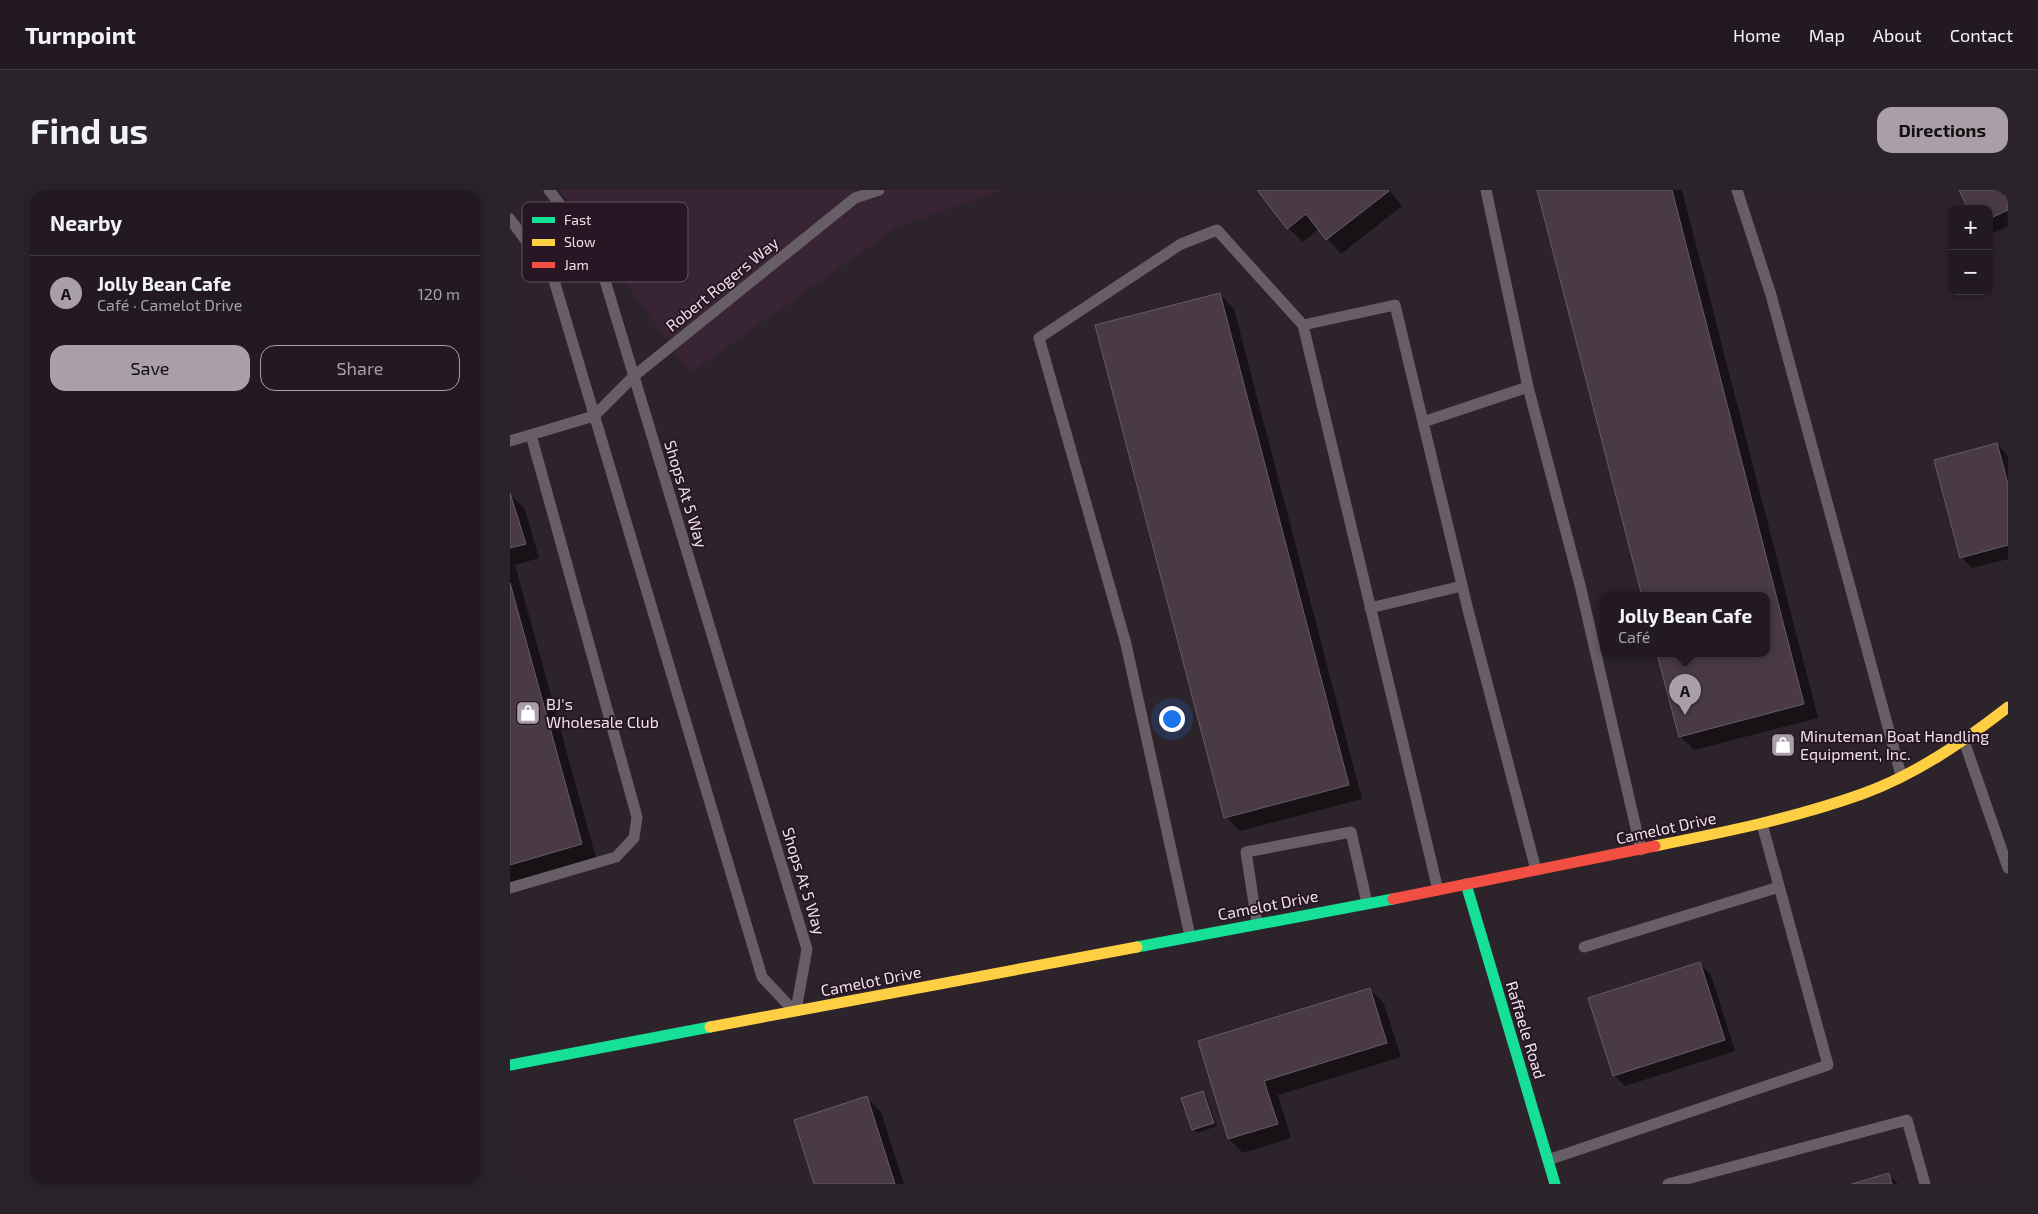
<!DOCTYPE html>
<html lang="en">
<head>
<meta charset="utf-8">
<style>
	body { margin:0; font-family:"Exo 2",sans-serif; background:#2a2329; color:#f1f3f6 }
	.controls { position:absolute; right:15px; top:15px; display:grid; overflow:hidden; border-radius:10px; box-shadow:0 2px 12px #0003 }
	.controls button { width:45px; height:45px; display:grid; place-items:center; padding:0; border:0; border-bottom:1px solid #3f383e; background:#221a20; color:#f1f3f6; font:25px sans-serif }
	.you { position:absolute; left:661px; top:528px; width:18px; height:18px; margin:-12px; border:4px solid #fff; border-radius:50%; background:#1a73e8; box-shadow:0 0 0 8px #1a73e833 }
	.badge { display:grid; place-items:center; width:32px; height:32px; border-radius:50%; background:#aa9ea8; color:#111; font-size:16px; font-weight:700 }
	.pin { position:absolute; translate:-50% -41px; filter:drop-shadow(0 1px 2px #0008) }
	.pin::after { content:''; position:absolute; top:26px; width:18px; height:15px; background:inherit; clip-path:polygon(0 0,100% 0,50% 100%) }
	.popup { position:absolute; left:1090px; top:402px; width:170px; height:65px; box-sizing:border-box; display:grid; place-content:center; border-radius:10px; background:#221a20; filter:drop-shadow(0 1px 4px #0005); font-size:16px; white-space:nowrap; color:#a2a1a5 }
	.popup b { font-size:19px; color:#f1f3f6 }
	.popup::after { content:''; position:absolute; left:50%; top:100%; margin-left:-10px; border:10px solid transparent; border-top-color:#221a20 }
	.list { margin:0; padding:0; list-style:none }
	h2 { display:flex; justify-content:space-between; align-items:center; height:65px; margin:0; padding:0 20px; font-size:21px }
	h2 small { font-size:16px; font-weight:400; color:#a2a1a5 }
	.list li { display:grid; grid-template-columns:32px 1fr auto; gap:15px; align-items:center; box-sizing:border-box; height:75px; padding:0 20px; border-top:1px solid #3f383e }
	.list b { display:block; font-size:19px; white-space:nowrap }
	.list p { margin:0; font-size:16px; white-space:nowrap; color:#a2a1a5 }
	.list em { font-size:16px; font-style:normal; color:#a2a1a5 }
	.actions { display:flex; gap:10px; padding:15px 20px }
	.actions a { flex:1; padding:11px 0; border:1px solid #aa9ea8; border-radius:15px; text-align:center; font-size:18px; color:#aa9ea8 }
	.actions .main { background:#aa9ea8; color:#111 }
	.map { position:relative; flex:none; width:1498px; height:994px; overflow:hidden; border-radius:15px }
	header { display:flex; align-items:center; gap:30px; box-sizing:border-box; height:70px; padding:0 25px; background:#221a20; border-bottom:1px solid #3f383e }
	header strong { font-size:24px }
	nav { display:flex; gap:28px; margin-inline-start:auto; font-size:18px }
	.intro { display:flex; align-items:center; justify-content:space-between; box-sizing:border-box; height:120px; padding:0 30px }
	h1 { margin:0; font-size:35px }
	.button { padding:12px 22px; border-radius:15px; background:#aa9ea8; color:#111; font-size:18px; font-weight:700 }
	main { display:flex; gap:30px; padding:0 30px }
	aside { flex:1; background:#221a20; border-radius:15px; box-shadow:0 2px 12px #0003 }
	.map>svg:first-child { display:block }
	.built { fill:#392435 }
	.shadow { fill:#0007 }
	.building { fill:#493a46; stroke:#665d64 }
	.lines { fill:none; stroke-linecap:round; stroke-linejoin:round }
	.lane { stroke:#685f66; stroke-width:11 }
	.fast { stroke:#16e098; stroke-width:11 }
	.slow { stroke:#ffcf43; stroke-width:11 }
	.jam { stroke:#f24e42; stroke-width:11 }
	.labels { text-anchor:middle; stroke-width:4; stroke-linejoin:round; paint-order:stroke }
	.street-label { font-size:16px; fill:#eee1eb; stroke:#271624 }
	.poi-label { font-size:16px; fill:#eee1eb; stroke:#271624; text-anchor:start }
	.key { fill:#271624; stroke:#635360; stroke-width:1 }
	.key-label { font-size:14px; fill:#eee1eb }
</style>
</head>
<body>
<header>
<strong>Turnpoint</strong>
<nav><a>Home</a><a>Map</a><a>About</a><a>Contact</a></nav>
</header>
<div class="intro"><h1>Find us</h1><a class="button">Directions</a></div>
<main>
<aside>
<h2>Nearby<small></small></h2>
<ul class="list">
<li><span class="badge">A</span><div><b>Jolly Bean Cafe</b><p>Café · Camelot Drive</p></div><em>120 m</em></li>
</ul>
<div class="actions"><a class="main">Save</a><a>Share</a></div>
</aside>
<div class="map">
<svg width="1498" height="994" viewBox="0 0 1498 994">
	<rect width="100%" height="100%" fill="#2d232b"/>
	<path class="built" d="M50 0H493L387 37 180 183Z"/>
	<path class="shadow" d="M749 0H879L892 16 831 64 809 39 793 52 778 38Z
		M1029 0H1172L1308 528 1184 560 1170 546 1148 464H1256V406H1134Z
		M1450 0H1497L1498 36 1479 45V19Z
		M710 104 724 119 852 609 730 641 716 627Z
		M1487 254 1498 266V369L1462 378 1451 367Z
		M0 304 15 319 29 368 5 375 86 668 0 693Z
		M1190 774 1201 785 1225 861 1115 896 1104 885Z
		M860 799 874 814 891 867 768 905 781 948 733 963 719 949 689 852Z
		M693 902 696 906 707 936 687 943 683 939Z
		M357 908 371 922 394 994H306Z
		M1379 985 1388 994H1347Z"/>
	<path class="building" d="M747 0H878L879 1 816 50 796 24 777 39Z
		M1027 0H1162L1294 514 1169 547 1147 464H1256V406H1132Z
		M1449 0H1492L1498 11V20L1479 29V19H1458Z
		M710 103 839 595 714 628 585 135Z
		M1487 253 1498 294V355L1450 368 1424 270Z
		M0 303 16 354 0 358Z
		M0 393 72 654 0 675Z
		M1190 772 1215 850 1103 886 1078 808Z
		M860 798 877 853 754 891 768 934 718 949 688 851Z
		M693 901 704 933 682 940 671 908Z
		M357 906 385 994H304L284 930Z
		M1379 983 1382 994H1342Z"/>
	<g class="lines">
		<path class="lane" d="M39 0 87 64 297 759 286 820
			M1227 0 1261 105 1391 585
			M0 29 43 87 252 787 284 821
			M1018 197 1071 399 1131 660
			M913 232 1018 197 976 0
			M0 251 84 226 124 186 345 8 369 0
			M860 418 952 396
			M1454 551 1498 678
			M0 698 106 667 124 648 127 627 21 245
			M928 700 793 135 885 115 958 420 1026 680
			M747 733 736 662 841 642 857 713
			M680 746 616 454 529 148 671 54 707 40 793 135
			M1074 757 1269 697
			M1038 970 1318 875 1252 634
			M1158 994 1397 930 1415 994"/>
		<path class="fast" d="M956 694 1045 994
			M627 757 883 709
			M0 875 200 837"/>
		<path class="slow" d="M1145 656C1215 642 1285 628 1352 604 1405 585 1453 552 1498 517
			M200 837 627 757"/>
		<path class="jam" d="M883 709 1145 656"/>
	</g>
	<defs>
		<symbol id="shop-square" viewBox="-11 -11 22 22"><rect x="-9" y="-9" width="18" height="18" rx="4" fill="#aa9ea8" stroke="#271624"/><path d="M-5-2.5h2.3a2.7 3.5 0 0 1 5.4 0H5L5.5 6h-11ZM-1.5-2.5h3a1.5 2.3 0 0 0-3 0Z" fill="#fff"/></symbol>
	</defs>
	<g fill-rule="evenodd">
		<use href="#shop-square" x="4" y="509" width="28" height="28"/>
		<use href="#shop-square" x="1259" y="541" width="28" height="28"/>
	</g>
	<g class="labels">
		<g class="street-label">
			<text transform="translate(212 94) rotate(-39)" y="6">Robert Rogers Way</text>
			<text transform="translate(176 304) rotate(73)" y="6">Shops At 5 Way</text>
			<text transform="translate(1156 638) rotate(-12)" y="6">Camelot Drive</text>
			<text transform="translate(294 691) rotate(73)" y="6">Shops At 5 Way</text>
			<text transform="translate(758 715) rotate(-11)" y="6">Camelot Drive</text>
			<text transform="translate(361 791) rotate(-11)" y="6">Camelot Drive</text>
			<text transform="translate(1016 840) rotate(73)" y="6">Raffaele Road</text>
		</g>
		<g class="poi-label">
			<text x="36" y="520">BJ's<tspan x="36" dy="18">Wholesale Club</tspan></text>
			<text x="1290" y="552">Minuteman Boat Handling<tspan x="1290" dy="18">Equipment, Inc.</tspan></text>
		</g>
	</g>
	<rect x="12" y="12" width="166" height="80" rx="8" class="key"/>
	<rect x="22" y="27" width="23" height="6" fill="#16e098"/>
	<rect x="22" y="49" width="23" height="7" fill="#ffcf43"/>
	<rect x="22" y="72" width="23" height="6" fill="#f24e42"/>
	<g class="key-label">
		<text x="54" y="35">Fast</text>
		<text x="54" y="57">Slow</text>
		<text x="54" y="80">Jam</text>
	</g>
</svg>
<div class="controls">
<button>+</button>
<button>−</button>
</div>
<div class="you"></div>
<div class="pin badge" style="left:1175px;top:525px">A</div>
<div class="popup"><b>Jolly Bean Cafe</b>Café</div>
</div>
</main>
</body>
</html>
